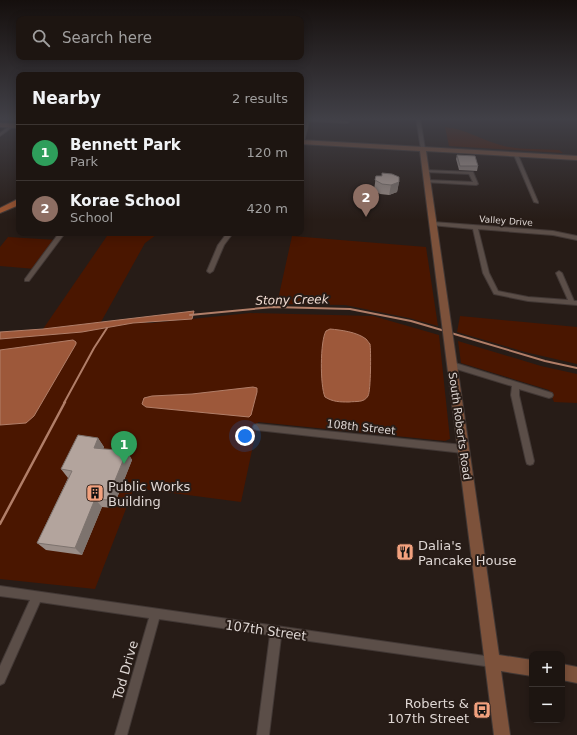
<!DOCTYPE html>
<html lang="en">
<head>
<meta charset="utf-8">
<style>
	body { margin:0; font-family:"DejaVu Sans",sans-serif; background:#251e1a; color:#f1f3f6 }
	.controls { position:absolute; right:12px; bottom:12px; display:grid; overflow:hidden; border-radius:8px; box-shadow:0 2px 10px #0003 }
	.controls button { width:36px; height:36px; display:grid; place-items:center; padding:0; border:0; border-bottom:1px solid #3b3431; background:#1d1511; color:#f1f3f6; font:20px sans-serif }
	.you { position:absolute; left:245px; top:436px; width:14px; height:14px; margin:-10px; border:3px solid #fff; border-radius:50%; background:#1a73e8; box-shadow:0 0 0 6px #1a73e833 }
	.badge { display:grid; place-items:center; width:26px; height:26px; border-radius:50%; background:#b45309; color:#fff; font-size:13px; font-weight:700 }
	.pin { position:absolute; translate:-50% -33px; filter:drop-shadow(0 1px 2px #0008) }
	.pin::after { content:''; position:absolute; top:21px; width:14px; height:12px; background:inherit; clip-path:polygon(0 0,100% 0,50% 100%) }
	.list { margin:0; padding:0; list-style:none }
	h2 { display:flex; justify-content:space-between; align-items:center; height:52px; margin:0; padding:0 16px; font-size:17px }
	h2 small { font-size:13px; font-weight:400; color:#a09f9f }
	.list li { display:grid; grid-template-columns:26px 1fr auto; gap:12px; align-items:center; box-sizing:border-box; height:56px; padding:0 16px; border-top:1px solid #3b3431 }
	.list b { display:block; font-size:15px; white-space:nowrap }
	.list p { margin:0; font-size:13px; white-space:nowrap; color:#a09f9f }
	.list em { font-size:13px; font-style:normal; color:#a09f9f }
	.icon { flex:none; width:22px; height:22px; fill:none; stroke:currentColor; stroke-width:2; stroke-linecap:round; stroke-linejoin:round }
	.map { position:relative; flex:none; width:577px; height:735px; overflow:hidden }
	.search { position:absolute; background:#1d1511; box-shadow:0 2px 10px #0003; left:16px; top:16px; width:288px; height:44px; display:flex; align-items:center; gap:10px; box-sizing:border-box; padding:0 14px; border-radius:8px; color:#a09f9f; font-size:15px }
	.panel { position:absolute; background:#1d1511; box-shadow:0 2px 10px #0003; left:16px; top:72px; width:288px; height:164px; border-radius:8px }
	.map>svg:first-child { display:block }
	.green { fill:#4a1600 }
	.water { fill:#9d583a; stroke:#b17e68 }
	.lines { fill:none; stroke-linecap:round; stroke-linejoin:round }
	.stream-far1 { stroke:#b17e68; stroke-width:2 }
	.stream { stroke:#b17e68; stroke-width:2.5 }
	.street-casing { stroke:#423835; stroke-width:2 }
	.secondary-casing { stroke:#423835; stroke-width:2 }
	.primary-casing { stroke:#423835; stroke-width:2 }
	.street { fill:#5b4e48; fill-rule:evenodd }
	.secondary { fill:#7d523b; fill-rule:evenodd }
	.primary { fill:#9f552f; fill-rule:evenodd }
	.wall { fill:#9a8d87 }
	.shaded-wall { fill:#7d736e }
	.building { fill:#b3a49d; stroke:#7d736e }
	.labels { text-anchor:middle; stroke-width:4; stroke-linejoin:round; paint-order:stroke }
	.far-street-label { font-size:9px; fill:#dfd7d4; stroke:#271c17 }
	.street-label { font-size:11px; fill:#dfd7d4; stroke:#271c17 }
	.water-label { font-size:12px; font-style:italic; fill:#f1dcd3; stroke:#271c17 }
	.near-poi-label { font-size:13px; fill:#dfd7d4; stroke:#271c17; text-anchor:start }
	.near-street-label { font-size:13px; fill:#dfd7d4; stroke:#271c17 }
</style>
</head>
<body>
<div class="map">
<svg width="577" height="735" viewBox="0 0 577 735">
	<rect width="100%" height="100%" fill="#271c17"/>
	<path class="green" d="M445 127C466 129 483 141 504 146 521 150 541 149 559 150L563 153 449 146Z
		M109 233H159L145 243 101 322 43 329Z
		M292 236 426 247 438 326 409 318 345 305 277 304Z
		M8 237 57 240 35 269 0 266V247Z
		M250 313 373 316 439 335 450 439 445 441 258 422 241 502 134 488 95 589 0 579V339L82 332 133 323H152Z
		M460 316 577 327V364L525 352 457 332Z
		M458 341 541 366 577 374V403L554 402 549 390 461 363Z"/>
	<path class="water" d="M194 311 192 319 133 323 82 332 0 339V332L43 329Z
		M330 329C341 330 357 332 366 339 367 340 369 343 370 344 371 349 371 391 368 396 364 403 356 401 349 402 340 402 333 402 325 397 320 386 320 341 326 331Z
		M73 340 76 342V344L34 416 26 423 0 425V350Z
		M253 387 257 388V392L251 415 249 417 146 407 142 404 144 398 152 396 192 394Z"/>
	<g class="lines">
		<path class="stream-far1" d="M190 315 273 307 350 309 411 321 445 331
			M451 333 545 361 577 368
			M64 403 94 348 107 328"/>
		<path class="stream" d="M0 524 65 402"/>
		<defs>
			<path id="street" d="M306 118 347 121 349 122 347 123 309 121 304 142 302 143H301V138Z
				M416 118H420L425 149 423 150 421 149Z
				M11 125 14 126 0 136V133Z
				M514 154 518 155 538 202V203L534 202 514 155Z
				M424 170 473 172 478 184 476 185 425 182V180H427L473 182 469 174 426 172H424Z
				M433 222 553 231 577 236V240L553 235 478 229 489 273 498 291 528 297 568 300 556 273 559 271 562 273 574 301H577V305L528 301 494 294 483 273 473 229 431 225 430 224Z
				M59 233H65L29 281H25V279Z
				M227 233H233L224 245 213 271 210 273 208 272 207 271 218 245Z
				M452 362 552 393 553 395 552 397 549 398 519 389V395L534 461 533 464 530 465 527 464 526 461 511 395 512 386 450 367 449 365 450 363Z
				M257 424 463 445 466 446 467 449 466 452 463 453 257 430 254 429 253 427 254 425Z
				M0 586 492 657 496 658 497 662 496 666 492 667 281 637 269 735H257L270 635 159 619 127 735H115L149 618 40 602 4 683 0 685V666L30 600 0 596Z"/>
			<path id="secondary" d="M0 123 19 124V128L0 127Z
				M301 140 577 156V160L426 151 499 655 532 660V676L501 671 510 735H494L420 151 301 144Z
				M562 664 577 667V683L562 680Z"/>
			<path id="primary" d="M16 200H19V205L0 213V208Z"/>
		</defs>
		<use href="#street" class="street-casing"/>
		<use href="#secondary" class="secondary-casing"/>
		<use href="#primary" class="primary-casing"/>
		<use href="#street" class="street"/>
		<use href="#secondary" class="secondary"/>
		<use href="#primary" class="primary"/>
	</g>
	<path class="wall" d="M457 155 478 166 477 171 459 170 456 159Z
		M382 173 399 182 397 192 389 195 380 194 374 190 376 176H382Z
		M98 438 104 447 103 449 127 451 132 460 113 508 102 507 82 555 46 550 37 543 68 478 61 469Z"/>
	<path class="shaded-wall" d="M399 182 397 192 389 195 391 185Z
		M98 438 104 447 100 456 94 448Z
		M127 451 132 460 113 508 107 500Z
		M95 499 102 507 82 555 75 548Z"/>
	<path class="building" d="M457 155 475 156 478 166H460Z
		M382 173 392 174 399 177V182L391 185 382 184 375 180 376 176H382Z
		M78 435 98 438 94 448 127 451 107 500 95 499 75 548 37 543 72 471 61 469Z"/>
	<linearGradient id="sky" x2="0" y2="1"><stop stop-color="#150f0d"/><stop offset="0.54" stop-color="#414047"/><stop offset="1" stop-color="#414047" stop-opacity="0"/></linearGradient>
	<rect width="577" height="220" fill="url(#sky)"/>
	<defs>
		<symbol id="building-square" viewBox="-11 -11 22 22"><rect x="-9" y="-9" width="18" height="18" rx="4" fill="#f2a17e" stroke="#271c17"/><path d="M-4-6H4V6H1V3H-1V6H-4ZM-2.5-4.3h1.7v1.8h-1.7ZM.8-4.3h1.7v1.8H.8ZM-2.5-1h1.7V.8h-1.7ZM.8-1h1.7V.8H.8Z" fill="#111"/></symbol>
		<symbol id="restaurant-square" viewBox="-11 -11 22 22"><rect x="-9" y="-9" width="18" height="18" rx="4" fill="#f2a17e" stroke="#271c17"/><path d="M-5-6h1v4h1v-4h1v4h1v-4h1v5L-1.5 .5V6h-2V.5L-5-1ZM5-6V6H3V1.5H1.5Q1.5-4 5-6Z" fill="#111"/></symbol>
		<symbol id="bus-square" viewBox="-11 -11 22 22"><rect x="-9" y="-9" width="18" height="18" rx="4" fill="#f2a17e" stroke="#271c17"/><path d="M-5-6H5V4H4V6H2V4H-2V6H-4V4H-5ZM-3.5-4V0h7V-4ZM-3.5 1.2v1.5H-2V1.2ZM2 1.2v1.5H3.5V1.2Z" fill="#111"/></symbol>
	</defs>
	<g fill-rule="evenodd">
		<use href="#building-square" x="85" y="483" width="20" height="20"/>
		<use href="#restaurant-square" x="395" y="542" width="20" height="20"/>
		<use href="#bus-square" x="472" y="700" width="20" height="20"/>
	</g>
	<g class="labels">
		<g class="far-street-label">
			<text transform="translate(506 221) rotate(4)" y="3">Valley Drive</text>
		</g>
		<g class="street-label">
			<text transform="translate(460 426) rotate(82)" y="4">South Roberts Road</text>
			<text transform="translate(361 427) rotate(6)" y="4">108th Street</text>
		</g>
		<g class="water-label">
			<text transform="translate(292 300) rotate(-1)" y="4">Stony Creek</text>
		</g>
		<g class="near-poi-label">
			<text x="108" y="491">Public Works<tspan x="108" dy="15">Building</tspan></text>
			<text x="418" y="550">Dalia's<tspan x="418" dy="15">Pancake House</tspan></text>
			<text x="469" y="708" text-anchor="end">Roberts &amp;<tspan x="469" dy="15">107th Street</tspan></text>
		</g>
		<g class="near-street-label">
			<text transform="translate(266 630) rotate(8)" y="5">107th Street</text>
			<text transform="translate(125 670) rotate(-74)" y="5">Tod Drive</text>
		</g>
	</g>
</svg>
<div class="controls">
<button>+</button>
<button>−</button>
</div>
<div class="you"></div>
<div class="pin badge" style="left:124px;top:464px;background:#2e9e5b">1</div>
<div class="pin badge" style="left:366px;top:217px;background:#8d6e63">2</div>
<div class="search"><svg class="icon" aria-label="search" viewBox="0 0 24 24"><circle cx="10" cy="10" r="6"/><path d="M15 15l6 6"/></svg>Search here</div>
<section class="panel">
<h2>Nearby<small>2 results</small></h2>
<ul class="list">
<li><span class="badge" style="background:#2e9e5b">1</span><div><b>Bennett Park</b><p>Park</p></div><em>120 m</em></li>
<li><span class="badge" style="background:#8d6e63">2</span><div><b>Korae School</b><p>School</p></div><em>420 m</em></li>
</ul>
</section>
</div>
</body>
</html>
